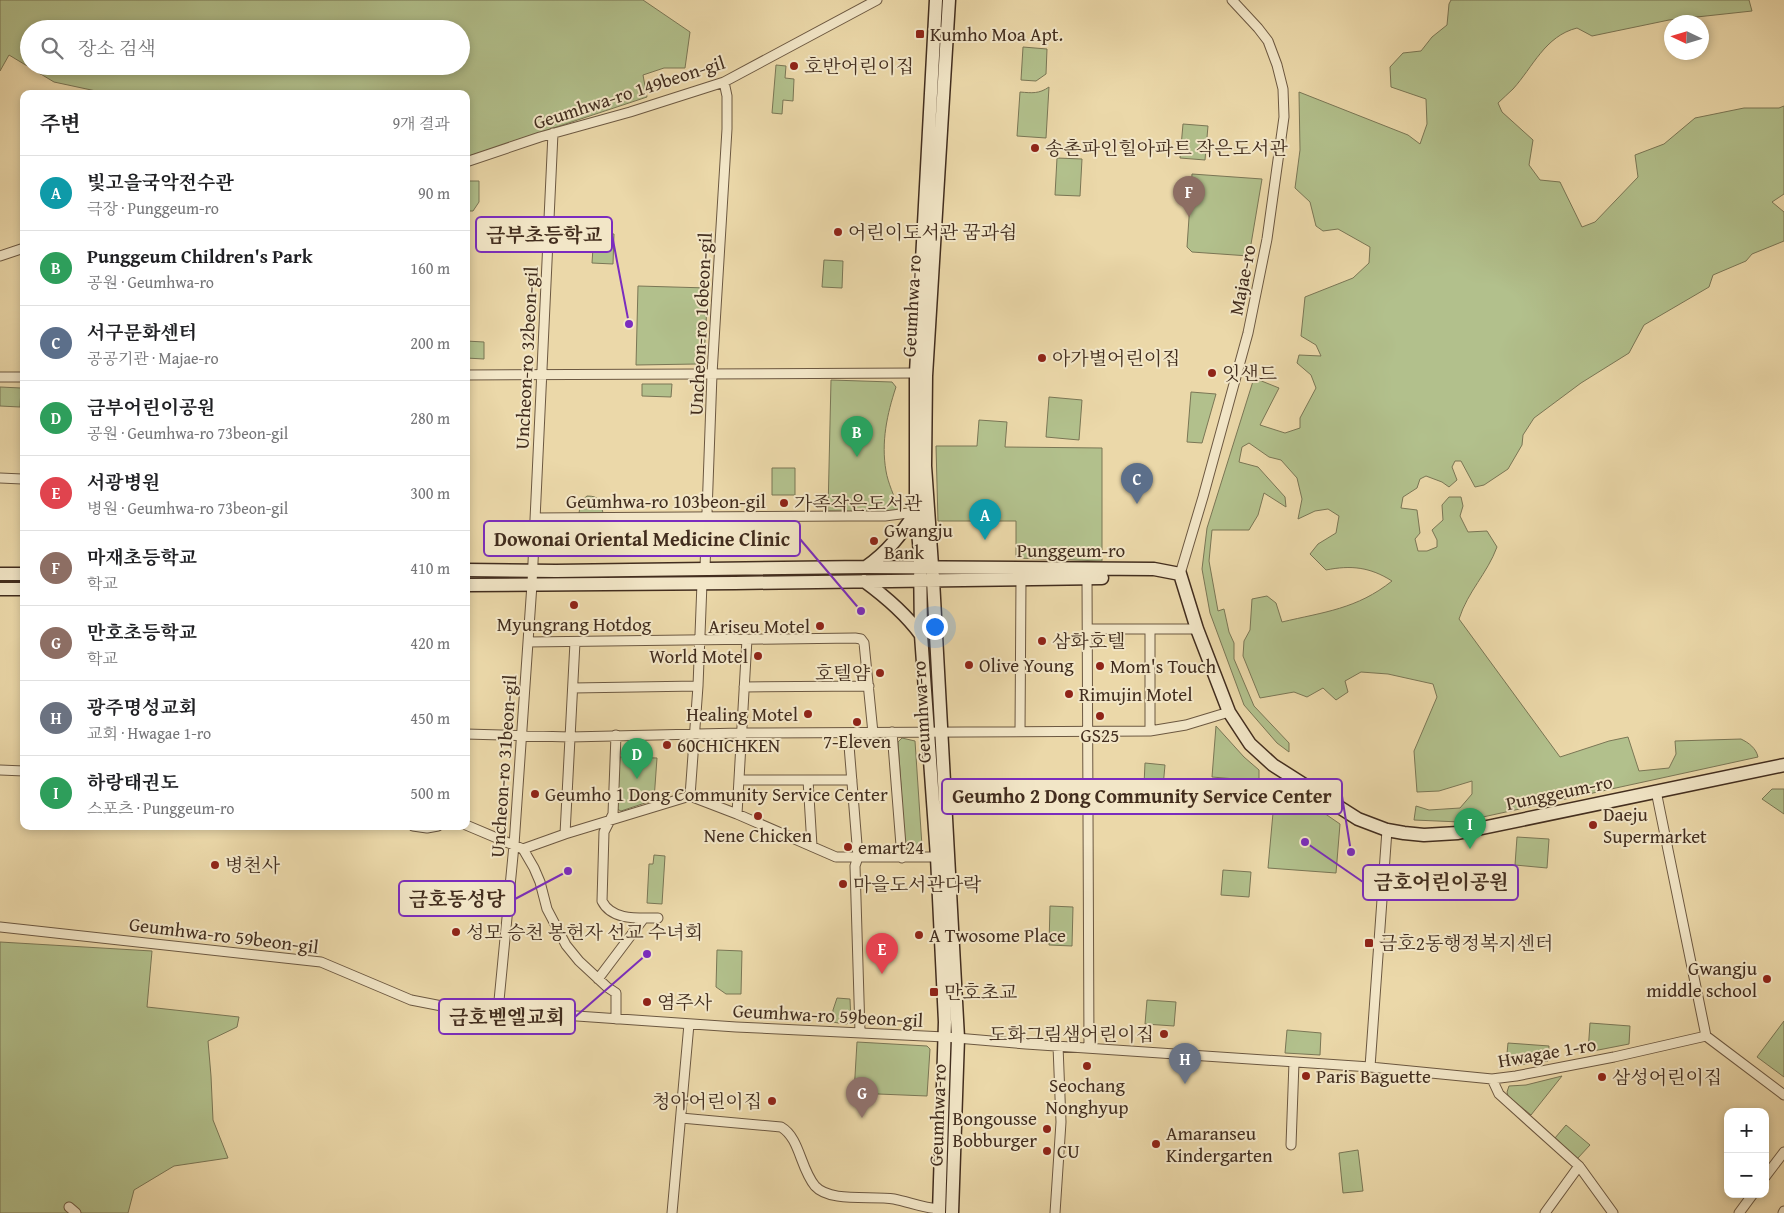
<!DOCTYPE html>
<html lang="ko">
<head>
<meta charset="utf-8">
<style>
	body { margin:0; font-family:"Gentium Book Plus","Noto Serif KR",serif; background:#f2f2f2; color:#202124 }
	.controls { position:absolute; right:15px; bottom:15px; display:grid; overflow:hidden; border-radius:10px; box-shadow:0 2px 8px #0003 }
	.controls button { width:45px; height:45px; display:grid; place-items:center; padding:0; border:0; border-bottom:1px solid #e0e0e0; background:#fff; color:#202124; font:25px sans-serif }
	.compass { position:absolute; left:1664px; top:15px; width:45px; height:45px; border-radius:50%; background:#fff; box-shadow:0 2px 8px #0003; rotate:274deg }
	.you { position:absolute; left:934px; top:626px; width:18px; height:18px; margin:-12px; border:4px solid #fff; border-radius:50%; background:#1a73e8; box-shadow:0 0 0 8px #1a73e833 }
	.badge { display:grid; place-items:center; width:32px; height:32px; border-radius:50%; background:#1a73e8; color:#fff; font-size:16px; font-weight:700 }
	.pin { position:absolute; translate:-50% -41px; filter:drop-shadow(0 1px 2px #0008) }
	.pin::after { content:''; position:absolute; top:26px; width:18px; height:15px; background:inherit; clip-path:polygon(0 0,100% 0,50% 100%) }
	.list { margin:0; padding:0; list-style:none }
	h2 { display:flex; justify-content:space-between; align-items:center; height:65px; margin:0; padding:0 20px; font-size:21px }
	h2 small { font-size:16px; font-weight:400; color:#757577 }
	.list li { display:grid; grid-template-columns:32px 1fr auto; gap:15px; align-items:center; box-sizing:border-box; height:75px; padding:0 20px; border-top:1px solid #e0e0e0 }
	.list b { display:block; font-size:19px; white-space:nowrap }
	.list p { margin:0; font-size:16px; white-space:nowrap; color:#757577 }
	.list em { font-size:16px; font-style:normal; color:#757577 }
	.icon { flex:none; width:28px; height:28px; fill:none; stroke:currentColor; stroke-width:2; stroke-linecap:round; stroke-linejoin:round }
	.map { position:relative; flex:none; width:1784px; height:1213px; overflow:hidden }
	.search { position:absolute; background:#fff; box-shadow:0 2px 8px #0003; left:20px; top:20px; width:450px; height:55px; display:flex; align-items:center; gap:12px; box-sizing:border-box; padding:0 18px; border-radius:28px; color:#757577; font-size:19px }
	.panel { position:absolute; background:#fff; box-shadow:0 2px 8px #0003; left:20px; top:90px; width:450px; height:740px; border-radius:10px }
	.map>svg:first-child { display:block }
	.green { fill:#b2c08c; stroke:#7a7655; fill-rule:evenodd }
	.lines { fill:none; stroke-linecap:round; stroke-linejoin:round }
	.street-casing { stroke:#6c5841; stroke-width:11 }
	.secondary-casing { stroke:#422d1e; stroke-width:15 }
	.street { stroke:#f2e6c7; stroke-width:9 }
	.secondary { stroke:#f2e6c7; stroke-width:12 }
	.poi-dot { fill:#8f2418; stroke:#f2e6c7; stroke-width:2 }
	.labels { text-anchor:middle; stroke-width:4; stroke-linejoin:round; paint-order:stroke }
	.poi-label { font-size:19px; fill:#422d1e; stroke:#f2e6c7; text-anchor:start }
	.street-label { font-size:19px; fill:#422d1e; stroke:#f2e6c7 }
	.leader { fill:none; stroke:#7b2cbf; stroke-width:2 }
	.callout-dot { fill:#7b2cbf; stroke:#f2e6c7; stroke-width:2 }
	.callout { fill:#f2e6c7; stroke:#7b2cbf; stroke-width:2 }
	.callout-label { font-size:20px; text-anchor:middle; font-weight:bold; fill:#422d1e }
</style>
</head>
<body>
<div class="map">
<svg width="1784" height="1213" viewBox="0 0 1784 1213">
	<rect width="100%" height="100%" fill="#ebd8a9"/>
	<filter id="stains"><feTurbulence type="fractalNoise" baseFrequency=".004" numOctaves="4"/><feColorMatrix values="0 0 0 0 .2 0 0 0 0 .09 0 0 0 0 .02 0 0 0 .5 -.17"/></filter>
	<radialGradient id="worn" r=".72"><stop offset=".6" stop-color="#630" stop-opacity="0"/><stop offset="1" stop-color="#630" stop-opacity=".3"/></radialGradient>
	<path class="green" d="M0 0H643L690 32 685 68H664L643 75 647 97 466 157V94H110L54 82 9 55 0 71ZM29 29H461V66H29Z
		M1451 0H1749L1752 11 1669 20 1592 36 1577 28C1545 36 1533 67 1513 89 1508 94 1503 98 1498 103L1502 112 1533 140 1529 165 1540 180 1560 182 1582 227 1595 222 1638 177 1635 155 1664 144 1695 118 1744 108H1779L1784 106V194L1772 202 1784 212V241L1752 254 1746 261 1713 275 1709 287 1644 325 1629 353 1581 383 1534 418 1523 435 1522 445 1508 469 1484 485 1475 487 1461 461H1455L1452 467 1457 480 1449 487 1442 482 1426 476 1420 479 1417 488 1403 497 1401 508 1417 510 1420 533 1415 539 1418 551H1427L1437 547V540L1432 530 1443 520 1442 505 1449 497H1461L1463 506 1460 516 1468 532 1487 531 1497 547C1487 574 1468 591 1459 619L1560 757 1609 741 1628 737 1639 771 1669 768 1676 754 1675 741 1741 739C1749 743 1756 748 1758 757L1460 822 1414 820 1416 806 1429 810 1460 808 1472 794V781L1439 791 1417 792 1414 751 1437 697 1433 684 1388 674 1361 672 1345 681 1348 692 1336 700 1323 688 1307 697 1294 692 1260 698 1243 656 1244 641 1250 630 1252 599 1267 596 1276 603 1282 622C1324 612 1357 609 1392 581 1370 567 1351 565 1326 570L1310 554 1318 544 1336 533 1339 516 1328 509 1315 511 1298 519 1302 499 1297 478 1281 460 1269 457 1249 443 1242 447 1239 462 1258 467 1285 497 1286 507 1264 493 1258 515 1249 530H1212L1209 561 1218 611 1224 609 1229 632 1234 643V659L1254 706 1289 743V752L1277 743 1244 705 1210 613 1202 569 1207 528 1254 378 1279 388 1260 425 1285 433 1300 428V418L1316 388 1311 375 1297 363 1299 355 1321 356 1316 345 1301 336 1305 297 1353 278 1369 263 1370 247 1338 229 1323 231 1316 226 1310 202 1295 188 1300 150 1299 92 1408 135 1420 144 1427 124 1426 99 1391 87 1390 67 1403 53 1421 51 1432 37 1447 25 1449 4Z
		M1023 47 1047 49 1046 74 1036 81 1021 80Z
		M776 65 786 66 785 78 794 79 793 101 783 100 782 114 772 113Z
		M1049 87 1046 138 1017 136 1020 92C1032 93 1039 94 1049 87Z
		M1183 124 1208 126 1205 160 1180 158Z
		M1057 158 1082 159 1080 196 1055 195Z
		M1192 174 1262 179 1249 256 1192 252 1187 247Z
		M466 181H479V202L473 211H466Z
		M594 233 614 234 613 264 592 263Z
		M824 260 843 261 842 288 822 287Z
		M638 286 708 288 704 359 697 364 636 365Z
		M466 341 484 342V359L466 358Z
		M831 380 892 382 896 387C887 414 881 442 886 471 888 483 894 496 899 508L896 512 828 511Z
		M642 384H672L671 397 642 396Z
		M0 387 21 388 20 407 0 406Z
		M1191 392 1216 394 1202 443 1187 442Z
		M1049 397 1082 400 1079 440 1046 437Z
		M979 420 1007 422 1005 447 1102 448V561L1016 558V521H938L936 446H977Z
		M772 468H795V495H772Z
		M587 496C600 496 600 501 603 513H579L581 501Z
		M1216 726 1244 757 1259 770V781L1212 777Z
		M902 738 915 741 922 846 920 849H908L905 846 898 742Z
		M620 757 657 758 654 800 621 811 617 809Z
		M1145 763 1165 765 1163 787 1144 785Z
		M1276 780 1340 824 1336 873 1268 868Z
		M1772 789H1784V814L1762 799Z
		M1517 837 1549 839 1547 868 1515 865Z
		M654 855 665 856 662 904 647 903 649 864H653Z
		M1223 870 1251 872 1249 897 1221 895Z
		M1050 906 1073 907 1072 946 1049 945Z
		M0 942 152 951 147 1007 239 1017 237 1027 208 1041 211 1076 213 1120 228 1158 174 1166 134 1190 128 1213H0Z
		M717 950 742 951 741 994H726L716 987Z
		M837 998 850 999 851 1022 846 1024 832 1022 833 1010Z
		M1147 1000 1176 1002 1174 1026 1145 1024Z
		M1784 1021V1077L1757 1057Z
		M1590 1023 1630 1026 1629 1044 1588 1052Z
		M1287 1030 1321 1033 1320 1055 1285 1053Z
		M857 1042 927 1046 930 1049 927 1096 854 1093Z
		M1508 1043 1549 1046 1548 1061 1518 1065 1506 1064Z
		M1562 1076 1531 1115 1508 1096 1507 1092 1509 1086 1526 1085Z
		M1566 1125 1590 1145 1577 1159 1555 1138Z
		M1358 1150 1363 1191 1343 1193 1339 1153Z"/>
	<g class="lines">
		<defs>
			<path id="street" d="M466 162 540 137 630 112 724 82 877 0
				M0 256 24 248
				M466 375 916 373
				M0 377H24
				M0 478 22 479
				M535 518 848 516H885L916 512
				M705 568 712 374 727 129V96L724 82
				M1180 574 1203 497 1248 333 1267 239 1284 117 1283 89 1277 65 1268 41 1258 28 1232 0
				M1087 578 1089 1048
				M1089 629H1150V731
				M1150 629H1197
				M528 642 855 638 861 639 864 643 873 733
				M744 687 869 686
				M573 688 698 686
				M1020 731 1021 579
				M892 732 902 858
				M848 733 858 857 855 866 860 1032
				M466 734 570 737 741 733 1150 731 1186 725 1229 712
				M616 735 613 814 604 832 602 901C612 921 639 918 658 918
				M0 770 24 771
				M739 780H852
				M808 780 812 846
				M1656 791 1706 1036
				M690 796 698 686 702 583
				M737 814 747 639
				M466 825 523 849 534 868 540 882 547 909 566 945 579 961 607 987 616 993V1019
				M413 826 427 828 438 826
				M565 834 575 642
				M523 849 565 834 690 796 737 814 836 857H937
				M0 927 321 962 411 1000 447 1007 736 1027 945 1037 1026 1044 1370 1067 1492 1079 1516 1076 1614 1057 1706 1036 1784 1095
				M598 979 644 918
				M498 1011 514 845 532 584 553 133
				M1370 1067 1387 830
				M1492 1079 1499 1094 1579 1166 1613 1213
				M681 1118 781 1127C800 1138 800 1168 815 1186 830 1203 873 1195 894 1199 909 1202 923 1208 939 1209
				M1291 1145 1294 1062
				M1765 1177 1784 1152
				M69 1207 76 1213
				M672 1213 689 1024
				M1055 1213 1061 1122 1058 1046
				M1545 1213 1579 1166
				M1739 1213 1753 1194
				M1783 1213 1784 1211"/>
			<path id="secondary" d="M936 0 916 373V507L920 554 921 635 937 857 945 1022 939 1213
				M949 0 926 376 925 466 933 580 958 1038 952 1213
				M866 567C888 552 902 533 916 512
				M466 570 556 571 866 567 1154 569 1180 574
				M0 574H24
				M1180 574 1197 629 1229 712 1250 744 1273 765 1358 819 1387 830 1404 833 1424 835 1458 833 1784 765
				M864 581C886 597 905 613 921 635
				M466 585 735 583 1102 578
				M0 589H24"/>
		</defs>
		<use href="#street" class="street-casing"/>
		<use href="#secondary" class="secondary-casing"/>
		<use href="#street" class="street"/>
		<use href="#secondary" class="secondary"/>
	</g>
	<g class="poi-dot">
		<rect x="915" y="29" width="10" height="10" rx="2.5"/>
		<circle cx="794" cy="66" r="5"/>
		<circle cx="1035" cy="148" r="5"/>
		<circle cx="838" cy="232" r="5"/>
		<circle cx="1042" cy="358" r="5"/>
		<circle cx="1212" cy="373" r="5"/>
		<circle cx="784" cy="503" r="5"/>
		<circle cx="874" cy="541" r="5"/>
		<circle cx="574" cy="605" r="5"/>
		<circle cx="820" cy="626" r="5"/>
		<circle cx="1042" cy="641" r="5"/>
		<circle cx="758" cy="656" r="5"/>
		<circle cx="969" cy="665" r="5"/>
		<circle cx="1100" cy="666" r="5"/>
		<circle cx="880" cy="673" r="5"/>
		<circle cx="1069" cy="694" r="5"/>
		<circle cx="808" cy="714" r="5"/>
		<circle cx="1100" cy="716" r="5"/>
		<circle cx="857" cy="722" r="5"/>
		<circle cx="667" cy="745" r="5"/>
		<circle cx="535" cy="794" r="5"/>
		<circle cx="758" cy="816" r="5"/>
		<circle cx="1593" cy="825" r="5"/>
		<circle cx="848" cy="847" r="5"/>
		<circle cx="215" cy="865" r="5"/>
		<circle cx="843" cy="884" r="5"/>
		<circle cx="456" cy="932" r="5"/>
		<circle cx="919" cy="935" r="5"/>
		<rect x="1364" y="938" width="10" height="10" rx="2.5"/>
		<circle cx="1767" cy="979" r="5"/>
		<rect x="929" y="987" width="10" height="10" rx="2.5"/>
		<circle cx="647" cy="1002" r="5"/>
		<circle cx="1164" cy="1034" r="5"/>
		<circle cx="1087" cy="1066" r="5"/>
		<circle cx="1306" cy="1076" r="5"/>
		<circle cx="1602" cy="1077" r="5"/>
		<circle cx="772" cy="1101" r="5"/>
		<circle cx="1047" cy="1129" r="5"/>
		<circle cx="1156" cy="1144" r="5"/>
		<circle cx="1047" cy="1151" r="5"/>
	</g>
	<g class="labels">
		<g class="poi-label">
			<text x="930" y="41">Kumho Moa Apt.</text>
			<text x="804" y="73">호반어린이집</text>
			<text x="1045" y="155">송촌파인힐아파트 작은도서관</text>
			<text x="848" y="239">어린이도서관 꿈과쉼</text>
			<text x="1052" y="365">아가별어린이집</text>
			<text x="1222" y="380">잇샌드</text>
			<text x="794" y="510">가족작은도서관</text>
			<text x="884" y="537">Gwangju<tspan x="884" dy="22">Bank</tspan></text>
			<text x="574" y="631" text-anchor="middle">Myungrang Hotdog</text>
			<text x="810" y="633" text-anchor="end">Ariseu Motel</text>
			<text x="1052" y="648">삼화호텔</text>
			<text x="748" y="663" text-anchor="end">World Motel</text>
			<text x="979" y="672">Olive Young</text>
			<text x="1110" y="673">Mom's Touch</text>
			<text x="870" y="680" text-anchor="end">호텔얌</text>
			<text x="1079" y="701">Rimujin Motel</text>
			<text x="798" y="721" text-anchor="end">Healing Motel</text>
			<text x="1100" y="742" text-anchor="middle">GS25</text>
			<text x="857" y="748" text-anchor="middle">7-Eleven</text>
			<text x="677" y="752">60CHICHKEN</text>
			<text x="545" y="801">Geumho 1 Dong Community Service Center</text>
			<text x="1603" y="821">Daeju<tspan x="1603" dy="22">Supermarket</tspan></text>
			<text x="758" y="842" text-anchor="middle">Nene Chicken</text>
			<text x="858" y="854">emart24</text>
			<text x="225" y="872">병천사</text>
			<text x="853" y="891">마을도서관다락</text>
			<text x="466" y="939">성모 승천 봉헌자 선교 수녀회</text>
			<text x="929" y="942">A Twosome Place</text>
			<text x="1379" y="950">금호2동행정복지센터</text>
			<text x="1757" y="975" text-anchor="end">Gwangju<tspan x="1757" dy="22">middle school</tspan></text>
			<text x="944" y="999">만호초교</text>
			<text x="657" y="1009">염주사</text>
			<text x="1154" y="1041" text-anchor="end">도화그림샘어린이집</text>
			<text x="1316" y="1083">Paris Baguette</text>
			<text x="1612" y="1084">삼성어린이집</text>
			<text x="1087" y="1092" text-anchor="middle">Seochang<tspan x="1087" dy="22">Nonghyup</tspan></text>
			<text x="762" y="1108" text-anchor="end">청아어린이집</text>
			<text x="1037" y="1125" text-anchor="end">Bongousse<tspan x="1037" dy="22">Bobburger</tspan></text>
			<text x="1166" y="1140">Amaranseu<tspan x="1166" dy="22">Kindergarten</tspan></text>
			<text x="1057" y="1158">CU</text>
		</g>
		<g class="street-label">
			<text transform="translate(629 92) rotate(-18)" y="7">Geumhwa-ro 149beon-gil</text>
			<text transform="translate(1242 280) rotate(-79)" y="7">Majae-ro</text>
			<text transform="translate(911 306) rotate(-87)" y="7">Geumhwa-ro</text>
			<text transform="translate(700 324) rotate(-87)" y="7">Uncheon-ro 16beon-gil</text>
			<text transform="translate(526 358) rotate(-87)" y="7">Uncheon-ro 32beon-gil</text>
			<text x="666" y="508">Geumhwa-ro 103beon-gil</text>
			<text x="1071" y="557">Punggeum-ro</text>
			<text transform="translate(921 712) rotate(-93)" y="7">Geumhwa-ro</text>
			<text transform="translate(503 766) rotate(-86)" y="7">Uncheon-ro 31beon-gil</text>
			<text transform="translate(1559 792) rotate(-12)" y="7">Punggeum-ro</text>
			<text transform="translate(224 935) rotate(7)" y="7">Geumhwa-ro 59beon-gil</text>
			<text transform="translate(828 1015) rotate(3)" y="7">Geumhwa-ro 59beon-gil</text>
			<text transform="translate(1547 1052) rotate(-10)" y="7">Hwagae 1-ro</text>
			<text transform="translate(937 1115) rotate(-88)" y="7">Geumhwa-ro</text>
		</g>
	</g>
	<path class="leader" d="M629 324L612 235M861 611L800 539M1351 852L1342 796M1305 842L1363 882M568 871L515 899M647 954L575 1017"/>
	<g class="callout-dot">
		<circle cx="629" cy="324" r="5"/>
		<circle cx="861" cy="611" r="5"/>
		<circle cx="1351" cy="852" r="5"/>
		<circle cx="1305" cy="842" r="5"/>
		<circle cx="568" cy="871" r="5"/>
		<circle cx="647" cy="954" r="5"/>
	</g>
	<g class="callout">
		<rect x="476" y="217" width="136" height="35" rx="5"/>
		<rect x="484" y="521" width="316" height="35" rx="5"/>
		<rect x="942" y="779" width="400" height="35" rx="5"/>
		<rect x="1363" y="865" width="155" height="35" rx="5"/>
		<rect x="399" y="881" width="116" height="35" rx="5"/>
		<rect x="439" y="999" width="136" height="35" rx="5"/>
	</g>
	<g class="callout-label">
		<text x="544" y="242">금부초등학교</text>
		<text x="642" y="546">Dowonai Oriental Medicine Clinic</text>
		<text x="1142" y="803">Geumho 2 Dong Community Service Center</text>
		<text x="1441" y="889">금호어린이공원</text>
		<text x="457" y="906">금호동성당</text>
		<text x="507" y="1024">금호벧엘교회</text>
	</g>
	<rect width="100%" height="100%" filter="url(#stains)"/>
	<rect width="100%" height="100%" fill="url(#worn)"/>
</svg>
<div class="controls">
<button>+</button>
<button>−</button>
</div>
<svg class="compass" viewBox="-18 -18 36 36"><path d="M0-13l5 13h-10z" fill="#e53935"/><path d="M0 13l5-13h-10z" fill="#757577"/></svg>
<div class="you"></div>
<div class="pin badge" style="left:985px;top:540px;background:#0f9aa8">A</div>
<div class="pin badge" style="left:857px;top:457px;background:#2e9e5b">B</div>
<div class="pin badge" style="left:1137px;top:504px;background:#5c6f8a">C</div>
<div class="pin badge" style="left:637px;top:779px;background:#2e9e5b">D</div>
<div class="pin badge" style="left:882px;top:974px;background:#e0444e">E</div>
<div class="pin badge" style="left:1189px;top:217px;background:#8d6e63">F</div>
<div class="pin badge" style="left:862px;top:1118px;background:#8d6e63">G</div>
<div class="pin badge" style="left:1185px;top:1084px;background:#6b7280">H</div>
<div class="pin badge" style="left:1470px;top:849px;background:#2e9e5b">I</div>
<div class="search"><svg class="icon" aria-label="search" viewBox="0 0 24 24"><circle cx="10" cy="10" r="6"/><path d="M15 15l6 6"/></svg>장소 검색</div>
<section class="panel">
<h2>주변<small>9개 결과</small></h2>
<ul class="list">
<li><span class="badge" style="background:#0f9aa8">A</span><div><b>빛고을국악전수관</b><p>극장 · Punggeum-ro</p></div><em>90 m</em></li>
<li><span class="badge" style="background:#2e9e5b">B</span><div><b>Punggeum Children's Park</b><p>공원 · Geumhwa-ro</p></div><em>160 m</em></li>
<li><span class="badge" style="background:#5c6f8a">C</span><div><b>서구문화센터</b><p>공공기관 · Majae-ro</p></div><em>200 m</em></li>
<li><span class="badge" style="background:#2e9e5b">D</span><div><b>금부어린이공원</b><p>공원 · Geumhwa-ro 73beon-gil</p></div><em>280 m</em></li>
<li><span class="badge" style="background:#e0444e">E</span><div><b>서광병원</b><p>병원 · Geumhwa-ro 73beon-gil</p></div><em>300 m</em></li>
<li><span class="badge" style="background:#8d6e63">F</span><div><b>마재초등학교</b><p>학교</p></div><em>410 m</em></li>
<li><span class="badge" style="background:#8d6e63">G</span><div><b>만호초등학교</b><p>학교</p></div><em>420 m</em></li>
<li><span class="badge" style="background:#6b7280">H</span><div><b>광주명성교회</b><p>교회 · Hwagae 1-ro</p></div><em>450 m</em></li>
<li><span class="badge" style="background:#2e9e5b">I</span><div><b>하랑태권도</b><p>스포츠 · Punggeum-ro</p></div><em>500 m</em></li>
</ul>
</section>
</div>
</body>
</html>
